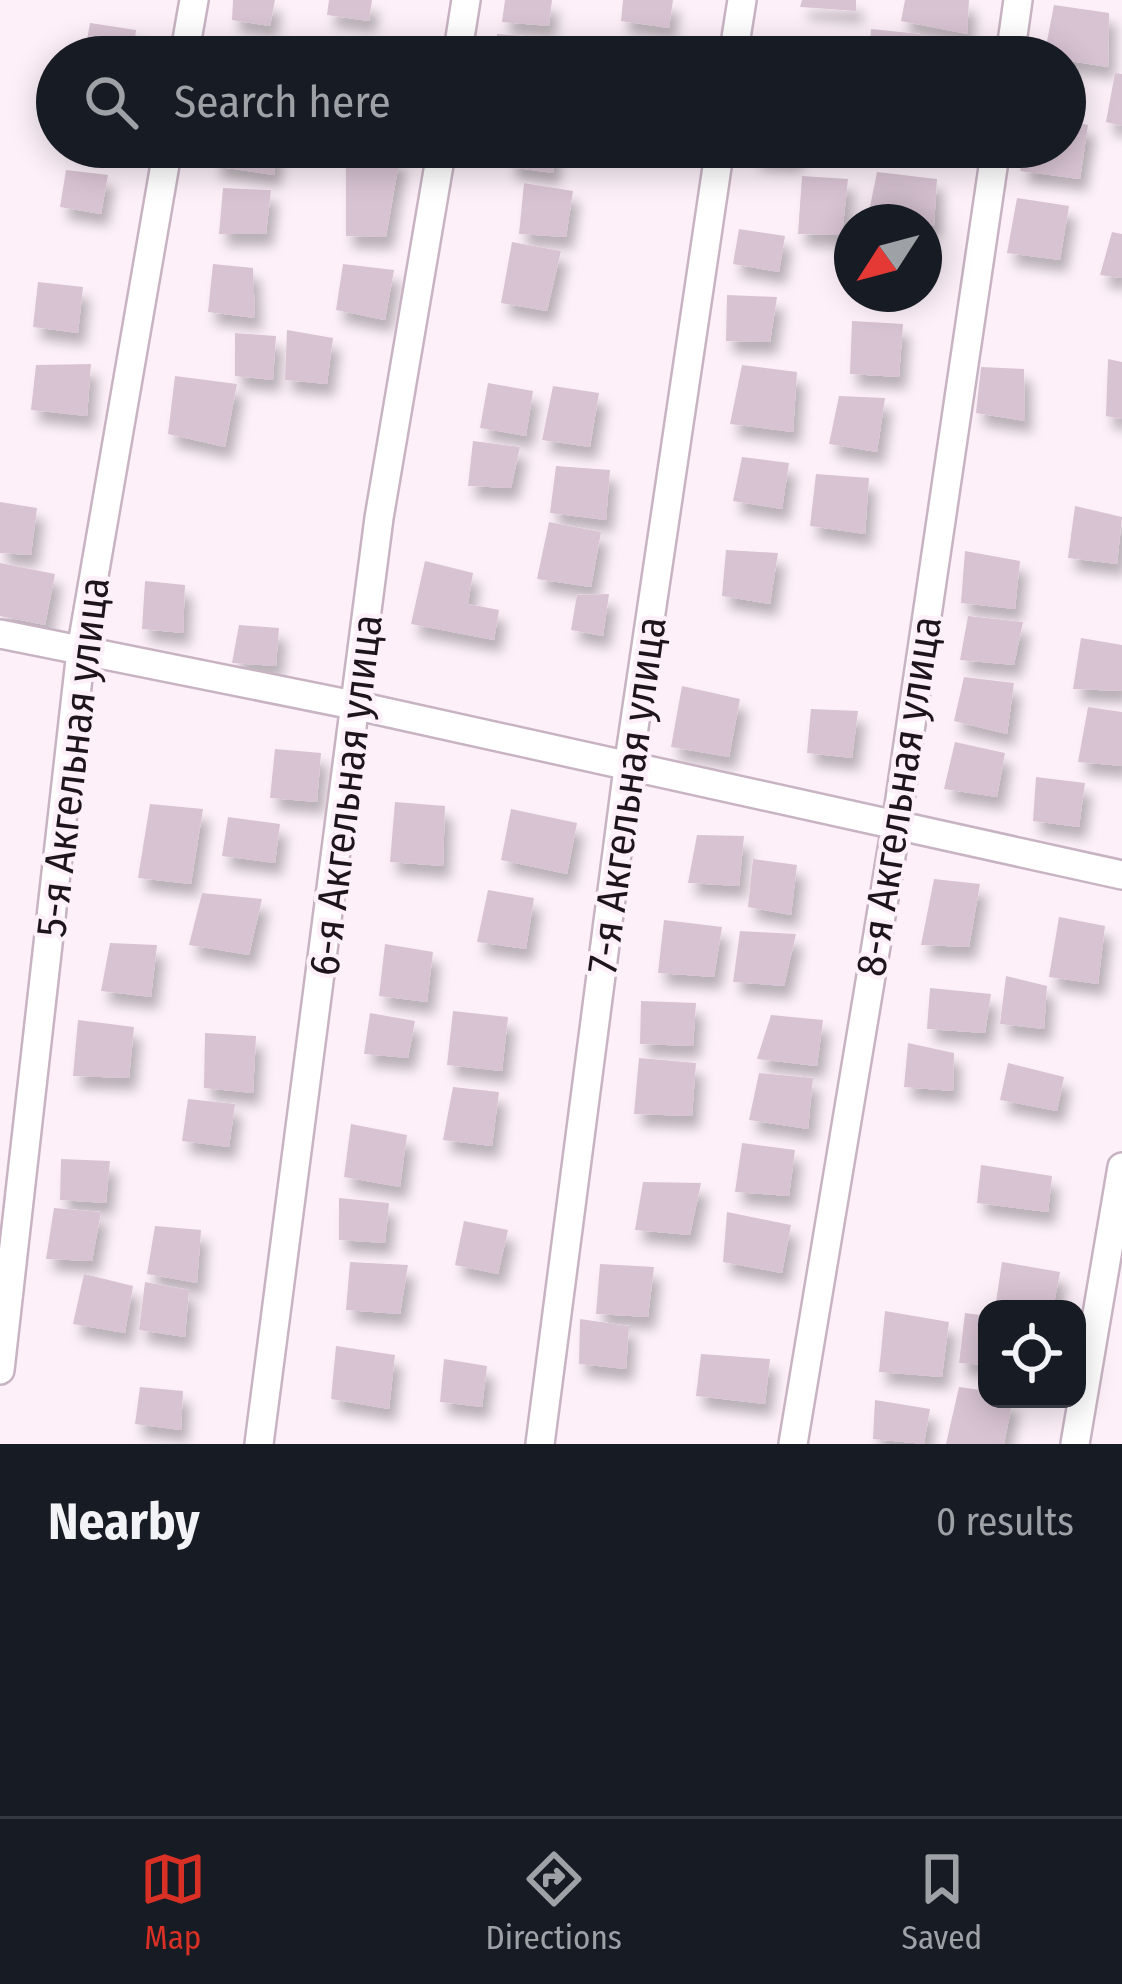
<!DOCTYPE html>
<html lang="en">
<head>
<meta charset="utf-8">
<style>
	body { margin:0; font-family:"Fira Sans Condensed",sans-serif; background:#20242c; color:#f1f3f6 }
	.controls { position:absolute; right:36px; bottom:36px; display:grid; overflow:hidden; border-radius:24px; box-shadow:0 6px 30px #0003 }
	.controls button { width:108px; height:108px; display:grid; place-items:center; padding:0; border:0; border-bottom:3px solid #363941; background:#171b24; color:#f1f3f6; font:60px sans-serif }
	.compass { position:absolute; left:834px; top:204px; width:108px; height:108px; border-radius:50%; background:#171b24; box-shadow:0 6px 30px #0003; rotate:234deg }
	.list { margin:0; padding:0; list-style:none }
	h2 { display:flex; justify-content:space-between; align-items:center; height:156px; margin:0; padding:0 48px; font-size:51px }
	h2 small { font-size:39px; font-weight:400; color:#9ea1a6 }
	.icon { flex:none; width:66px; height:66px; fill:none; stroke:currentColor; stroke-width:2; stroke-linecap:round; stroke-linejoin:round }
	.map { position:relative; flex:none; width:1122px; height:1444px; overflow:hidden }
	.search { position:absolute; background:#171b24; box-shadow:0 6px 30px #0003; left:36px; right:36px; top:36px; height:132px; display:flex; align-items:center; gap:30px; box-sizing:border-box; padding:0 42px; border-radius:66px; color:#9ea1a6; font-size:45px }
	.sheet { height:372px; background:#171b24 }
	nav { display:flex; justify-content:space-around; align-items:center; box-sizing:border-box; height:168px; border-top:3px solid #363941; background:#171b24; font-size:33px; color:#9ea1a6 }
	nav a { display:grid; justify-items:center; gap:6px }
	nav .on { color:#d93025 }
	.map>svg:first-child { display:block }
	.building { fill:#d8c3d2; filter:url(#shadow) }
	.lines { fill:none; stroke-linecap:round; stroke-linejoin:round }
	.minor-casing { stroke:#c7b3c2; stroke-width:32 }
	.minor { stroke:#fff; stroke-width:27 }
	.labels { text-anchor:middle; stroke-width:9; stroke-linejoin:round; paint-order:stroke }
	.street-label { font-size:42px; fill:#1d151b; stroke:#fdf0f9 }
</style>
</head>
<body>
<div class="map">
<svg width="1122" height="1444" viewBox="0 0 1122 1444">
	<defs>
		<filter id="shadow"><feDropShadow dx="7" dy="12" stdDeviation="6" flood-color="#0004"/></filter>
	</defs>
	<rect width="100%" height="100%" fill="#fdf0f9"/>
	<path class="building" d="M233 0H275L270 26 232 20Z
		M329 0H372L369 21 327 15Z
		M505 0H552L549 26 502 22Z
		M623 0H673L669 28 621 21Z
		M802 0H856V11L800 7Z
		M905 0H969L967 34 901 21Z
		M1054 5 1109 13 1108 67 1044 57Z
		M90 23 136 30 133 57H84Z
		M871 29 920 34 919 57H869Z
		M497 34 551 38 548 57H497Z
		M614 40 611 57H561L563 42Z
		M808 42 854 43 853 57H807Z
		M1115 73 1122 74V126L1106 122Z
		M1065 120 1088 125 1080 179 1020 171 1026 147H1065Z
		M216 147H277L274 175 213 166Z
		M509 147H555L553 173 509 167Z
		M754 147H797L795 160 753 158Z
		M346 153 400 157 386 237 346 236Z
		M66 170 108 175 101 214 60 207Z
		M877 172 937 179 934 226 867 222Z
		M802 176 848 179 842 235 798 234Z
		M524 183 573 191 566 237 519 234Z
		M223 188 271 190 266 234H219Z
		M1017 198 1069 206 1060 260 1007 253Z
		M739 229 785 236 779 272 733 264Z
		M1112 232 1122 234V278L1100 275Z
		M512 242 561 251 547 311 501 303Z
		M213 264 253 268 255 318 208 312Z
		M343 264 394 270 385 320 336 310Z
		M38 282 83 287 78 333 33 327Z
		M727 295 777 297 770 342 726 341Z
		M852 321 903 324 899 377 850 374Z
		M287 330 333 338 327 384 285 380Z
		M235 333 276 336 273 380 235 376Z
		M1108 359 1122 362V419L1106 416Z
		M91 364 87 416 31 410 36 365Z
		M742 365 797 372 793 432 730 424Z
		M981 367 1024 369 1025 421 976 413Z
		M175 376 237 384 225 447 168 434Z
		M488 383 533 391 526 436 480 428Z
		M553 386 599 393 590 447 542 440Z
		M839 396 885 398 877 452 829 444Z
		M473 441 520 447 511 488 468 486Z
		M742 457 789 463 782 509 733 501Z
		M556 466 610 470 606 520 550 513Z
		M816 474 869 478 865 534 810 526Z
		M0 502 37 508 31 555 0 553Z
		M1075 506 1122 517 1117 564 1068 558Z
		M549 522 601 532 591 587 537 579Z
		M726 550 778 553 770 604 722 596Z
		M965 551 1020 561 1015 609 961 603Z
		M425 561 473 573 468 604 499 610 494 640 411 624Z
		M0 563 55 574 45 625 0 616Z
		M145 581 185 585 183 633 142 629Z
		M609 594 603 636 571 630 577 595Z
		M968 616 1023 622 1014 665 960 660Z
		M239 625 279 628 276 666 232 663Z
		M1081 638 1122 645V691L1073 689Z
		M964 677 1014 683 1007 734 954 721Z
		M682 686 740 699 729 757 671 747Z
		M1088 707 1122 712V766L1078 762Z
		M811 709 858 711 852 758 807 753Z
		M955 742 1005 753 997 797 944 789Z
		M275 749 321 753 317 802 270 798Z
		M1036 777 1085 783 1079 827 1033 821Z
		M395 802 445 806 443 866 390 862Z
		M150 804 203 809 191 884 138 878Z
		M511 809 577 823 567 874 501 860Z
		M228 817 280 824 275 863 222 856Z
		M697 835 744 836 739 886 688 883Z
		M753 859 797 865 791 915 748 907Z
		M934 879 980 884 969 947 921 945Z
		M488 890 534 898 526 949 477 942Z
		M202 893 262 899 249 955 189 945Z
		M1059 917 1105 926 1098 984 1049 977Z
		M664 920 722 927 714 977 658 973Z
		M740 931 796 934 784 986 733 982Z
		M110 943 157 945 151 997 101 991Z
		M385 944 433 952 427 1002 379 996Z
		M1006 976 1047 986 1044 1029 1000 1024Z
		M930 988 991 994 985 1033 927 1029Z
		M641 1001 696 1003 693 1046 640 1044Z
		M453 1011 508 1017 502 1071 447 1065Z
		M370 1013 415 1021 408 1058 364 1054Z
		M771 1015 823 1020 817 1066 757 1059Z
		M78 1020 134 1027 129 1078 73 1076Z
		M205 1033 256 1036 253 1093 204 1088Z
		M908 1043 954 1053 953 1091 904 1087Z
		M639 1058 696 1063 692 1116 634 1114Z
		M1008 1063 1064 1077 1057 1111 1000 1100Z
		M759 1073 813 1078 808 1129 749 1120Z
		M453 1087 499 1092 492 1146 443 1140Z
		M188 1099 235 1104 229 1147 182 1141Z
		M351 1124 407 1135 400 1187 344 1177Z
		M742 1143 795 1150 789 1196 735 1192Z
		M61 1159 110 1161 106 1203 60 1200Z
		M981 1165 1052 1176 1048 1212 977 1203Z
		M643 1182 701 1183 690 1235 635 1230Z
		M339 1198 389 1203 385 1243 339 1240Z
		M54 1208 101 1212 92 1261 46 1259Z
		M727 1212 791 1225 782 1273 723 1262Z
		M464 1221 508 1230 498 1274 455 1265Z
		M155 1226 201 1230 197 1283 147 1274Z
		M350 1262 408 1265 400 1314 346 1310Z
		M1002 1262 1060 1272 1053 1309H995Z
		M600 1264 654 1267 648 1317 596 1314Z
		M84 1274 133 1286 125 1333 73 1324Z
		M145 1282 189 1290 185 1337 139 1330Z
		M885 1311 949 1322 942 1377 879 1372Z
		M965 1313 987 1316V1365L959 1363Z
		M580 1319 629 1326 626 1369 579 1364Z
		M336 1346 395 1355 389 1409 331 1399Z
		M701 1354 770 1359 765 1404 696 1396Z
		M444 1359 487 1366 482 1407 440 1402Z
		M140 1387 183 1391 181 1430 135 1424Z
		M959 1387 987 1391V1399H1013L1004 1444H946Z
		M875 1400 930 1409 924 1444 873 1439Z"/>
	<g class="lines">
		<defs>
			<path id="minor" d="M184 57 194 0
				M457 57 466 0
				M733 57 742 0
				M1010 57 1018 0
				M0 634 358 706 1122 875
				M0 1370 81 651 168 147
				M259 1444 379 518 442 147
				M540 1444 628 768 720 147
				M793 1444 896 826 996 147
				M1075 1444 1122 1167"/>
		</defs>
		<use href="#minor" class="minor-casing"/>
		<use href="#minor" class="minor"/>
	</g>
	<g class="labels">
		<g class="street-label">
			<text transform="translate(72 757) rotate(-83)" y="15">5-я Акгельная улица</text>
			<text transform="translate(345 795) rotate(-83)" y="15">6-я Акгельная улица</text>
			<text transform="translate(626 795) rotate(-82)" y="15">7-я Акгельная улица</text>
			<text transform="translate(898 796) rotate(-81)" y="15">8-я Акгельная улица</text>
		</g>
	</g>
</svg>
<div class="controls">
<button><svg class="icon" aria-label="locate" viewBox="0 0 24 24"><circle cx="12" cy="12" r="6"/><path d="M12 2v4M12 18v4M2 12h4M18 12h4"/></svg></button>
</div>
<svg class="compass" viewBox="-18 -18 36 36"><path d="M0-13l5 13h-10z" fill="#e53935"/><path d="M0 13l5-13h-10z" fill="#9ea1a6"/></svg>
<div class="search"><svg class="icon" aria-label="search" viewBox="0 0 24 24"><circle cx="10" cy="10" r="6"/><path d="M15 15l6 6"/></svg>Search here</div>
</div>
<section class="sheet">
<h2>Nearby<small>0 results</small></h2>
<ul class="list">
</ul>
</section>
<nav>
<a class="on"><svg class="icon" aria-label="map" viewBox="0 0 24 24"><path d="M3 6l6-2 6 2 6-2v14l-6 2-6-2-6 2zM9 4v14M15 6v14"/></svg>Map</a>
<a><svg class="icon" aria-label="directions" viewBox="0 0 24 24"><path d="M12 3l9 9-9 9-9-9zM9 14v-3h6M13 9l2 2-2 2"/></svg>Directions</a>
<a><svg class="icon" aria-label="saved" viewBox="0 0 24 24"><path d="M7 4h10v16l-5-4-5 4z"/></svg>Saved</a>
</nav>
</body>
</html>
